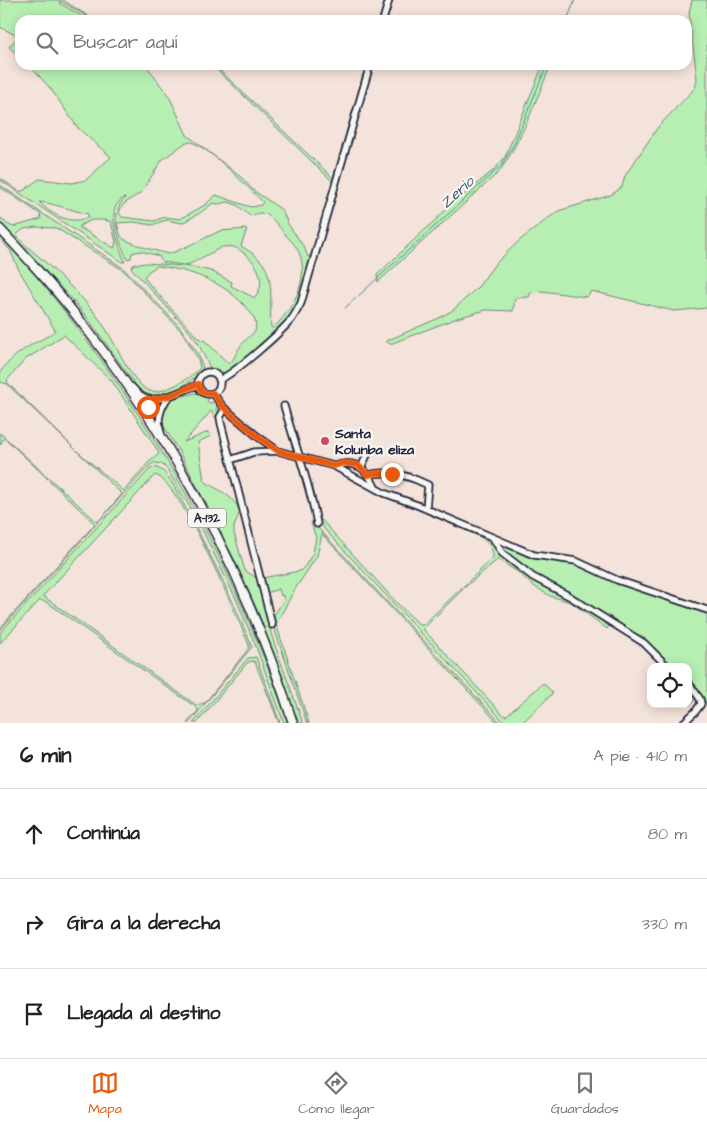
<!DOCTYPE html>
<html lang="es">
<head>
<meta charset="utf-8">
<style>
	body { margin:0; font-family:"Architects Daughter",sans-serif; background:#f2f2f2; color:#222 }
	.controls { position:absolute; right:15px; bottom:15px; display:grid; overflow:hidden; border-radius:10px; box-shadow:0 2px 12px #0003 }
	.controls button { width:45px; height:45px; display:grid; place-items:center; padding:0; border:0; border-bottom:1px solid #e0e0e0; background:#fff; color:#222; font:25px sans-serif }
	.stop { position:absolute; width:15px; height:15px; margin:-11px; border:4px solid #ea580c; border-radius:50%; background:#fff }
	.stop.end { background:#ea580c; border-color:#fff; box-shadow:0 1px 5px #0008 }
	.list { margin:0; padding:0; list-style:none }
	h2 { display:flex; justify-content:space-between; align-items:center; height:65px; margin:0; padding:0 20px; font-size:21px }
	h2 small { font-size:16px; font-weight:400; color:#767676 }
	.list li { display:grid; grid-template-columns:32px 1fr auto; gap:15px; align-items:center; box-sizing:border-box; height:90px; padding:0 20px; border-top:1px solid #e0e0e0 }
	.list b { display:block; font-size:19px; white-space:nowrap }
	.list em { font-size:16px; font-style:normal; color:#767676 }
	.icon { flex:none; width:28px; height:28px; fill:none; stroke:currentColor; stroke-width:2; stroke-linecap:round; stroke-linejoin:round }
	.map { position:relative; flex:none; width:707px; height:723px; overflow:hidden }
	.search { position:absolute; background:#fff; box-shadow:0 2px 12px #0003; left:15px; right:15px; top:15px; height:55px; display:flex; align-items:center; gap:12px; box-sizing:border-box; padding:0 18px; border-radius:15px; color:#767676; font-size:19px }
	.sheet { height:335px; background:#fff }
	nav { display:flex; justify-content:space-around; align-items:center; box-sizing:border-box; height:70px; border-top:1px solid #e0e0e0; background:#fff; font-size:14px; color:#767676 }
	nav a { display:grid; justify-items:center; gap:2px }
	nav .on { color:#ea580c }
	.map>svg:first-child { display:block }
	.green { fill:#b7efb3; stroke:#6c8877; fill-rule:evenodd }
	.lines { fill:none; stroke-linecap:round; stroke-linejoin:round }
	.stream { stroke:#558595; stroke-width:1 }
	.minor-casing { stroke:#22223b; stroke-width:9 }
	.major-casing { stroke:#22223b; stroke-width:11 }
	.minor { stroke:#f6f6f2; stroke-width:5.5 }
	.major { stroke:#f6f6f2; stroke-width:8 }
	.route { stroke:#ea580c; stroke-width:6 }
	.poi-dot { fill:#d1495b; stroke:#f6f6f2; stroke-width:2 }
	.labels { text-anchor:middle; stroke-width:4.5; stroke-linejoin:round; paint-order:stroke }
	.shield { fill:#f6f6f2; stroke:#626272; stroke-width:1 }
	.shield-label { font-size:12px; font-weight:bold; fill:#22223b }
	.poi-label { font-size:14px; font-weight:bold; fill:#22223b; stroke:#f6f6f2; text-anchor:start }
	.water-label { font-size:15px; font-style:italic; fill:#3c5468; stroke:#f6f6f2 }
</style>
</head>
<body>
<div class="map">
<svg width="707" height="723" viewBox="0 0 707 723">
	<rect width="100%" height="100%" fill="#f4e3da"/>
	<filter id="ink" filterUnits="userSpaceOnUse"><feTurbulence type="fractalNoise" baseFrequency=".02" numOctaves="2"/><feDisplacementMap in="SourceGraphic" scale="10" xChannelSelector="R" yChannelSelector="G"/><feConvolveMatrix kernelMatrix="1 2 1 2 8 2 1 2 1" color-interpolation-filters="sRGB"/></filter>
	<g filter="url(#ink)">
		<path class="green" d="M0 0H63L94 20 60 1 59 3 89 20H20V57L9 47 17 38V36L0 27Z
			M692 0H707V308L674 311 591 291 587 297 542 291 531 292 529 297 515 298 513 311 486 310 457 318 390 344 386 341 439 318 453 310 478 287 495 264 520 240 558 211 611 195 622 187 625 176 658 127 695 88 697 79 689 13Z
			M29 65H146L170 98 187 135 241 177 253 190 282 210 288 224 304 247 308 257 312 254 333 182 212 65H214L333 178 366 65H368L305 287C301 296 299 305 294 313 278 337 249 354 226 372L222 373 210 368 198 343 188 330 131 268 134 264 148 263 193 267 211 271 232 282 231 286 255 298C267 281 258 264 244 253 241 251 237 248 234 247 230 246 226 247 222 247L190 264 183 265 162 262 159 256 141 251 132 253 131 258 127 259C119 240 108 215 125 198L124 197C121 200 118 203 116 206 109 219 120 249 125 262H122L0 180V178L19 191H23L39 179 72 183 86 180 111 157 78 128 50 88ZM191 142C213 150 245 185 263 202L261 205 252 207 247 206 216 195 205 205 180 219 165 217 154 221 122 217 119 213 122 206 129 200 141 193 162 160 185 143ZM39 202C56 204 71 210 88 214V217C71 226 51 214 39 202ZM228 202 237 205 250 216C254 215 257 213 261 213 270 213 279 227 284 233 289 239 298 247 300 255 309 280 292 311 273 328L271 327C269 305 276 277 260 260 255 254 247 250 241 246L247 229 220 231 177 251 168 254 146 248 125 240 121 237 117 223 134 222 152 225 166 220 182 223 200 213 213 203 218 204ZM92 220H105L111 222 116 242 114 248 79 227 81 225ZM157 266C189 270 222 281 244 305 252 314 258 320 255 332 249 336 244 341 240 347 235 354 236 357 229 364L205 341 198 338 150 285 144 277 149 271Z
			M543 65H551C535 102 522 140 499 172L378 282 377 275 449 207 495 169 505 157Z
			M0 185 123 268 180 327 198 354 203 368C196 380 168 397 153 396 147 396 143 393 139 390L92 324 77 305 0 222V217L7 224 13 227 41 219 40 214 0 187ZM36 227 56 228 123 270 183 333 198 359 200 368C192 377 163 395 150 391 134 387 115 343 106 329 90 303 66 282 44 261 35 253 24 245 16 235L24 229Z
			M0 235C129 377 226 542 288 723H284L255 644 237 601 197 519 167 469C163 464 159 463 153 463L149 466 0 630V628L95 524 7 440 4 438 0 445V433L96 521H99L122 494 7 384 0 382V372C9 361 19 352 31 345 39 340 49 337 55 330L19 270 10 250 0 239ZM64 335 112 381 158 451 159 454 148 463 124 491 77 451 7 382 8 379 26 359Z
			M196 393 209 398 207 401 209 403 215 402 217 406 216 411 219 413 218 421 211 411 184 442 208 432 211 436 198 442 204 481C219 491 232 494 240 511L234 527V533L245 571 257 578 273 640 303 723H297L258 612 235 561 181 455 163 425 162 411 165 405 174 398Z
			M155 467 163 471 171 481C201 535 229 590 252 647L189 723H187L198 711 197 708 48 603 40 600 0 643V633L150 469ZM155 475C180 481 237 617 249 645V648L205 703 196 705 43 596Z
			M318 516 397 603 420 625H423L493 558C494 538 469 532 454 526L457 525 488 539 501 554 556 591 610 624 607 629 571 602 550 596 532 585 519 573 499 560H497L465 587 423 629 502 714 506 716 543 683 553 693 522 723H505L326 531 320 523Z
			M315 522 319 529 501 723H498L322 534 317 556 295 589 276 624 309 723H307L274 628 273 617 284 600 283 595 281 596 279 589 266 593 262 578 300 571 305 566 313 553 316 538 311 523Z
			M496 542 529 556 549 561H567L582 566 616 583 707 612V704L700 694 690 705C686 699 689 696 691 690L688 687V667H671L659 654 531 573 513 560Z
			M256 657 280 723H279L255 662 252 661 247 663 197 723H193L248 658Z"/>
		<g class="lines">
			<path class="stream" d="M567 20 575 0
				M345 308 502 165 515 142 547 65"/>
			<defs>
				<path id="minor" d="M383 20 389 0
					M198 383a11 11 0 1 1 22 0a11 11 0 1 1-22 0Z
					M219 380C235 373 279 334 291 320 295 315 298 309 301 303L370 65
					M132 387C136 392 141 397 148 399 161 402 185 389 198 385
					M213 393 223 407 257 436 278 451 334 466 384 493 417 505 534 555 576 561 617 580 707 610
					M284 406C295 445 310 484 317 524
					M225 409 220 417 221 423 272 625
					M145 412 162 408
					M145 412 154 399
					M161 433C157 419 160 408 169 396
					M230 460 254 452 278 451
					M334 466C356 459 367 468 376 489
					M361 468 368 453
					M368 475C388 470 410 476 428 485L426 509
					M493 538 502 553 533 577 569 596 644 643 668 667
					M683 723 695 712 701 704 700 699 688 682"/>
				<path id="major" d="M0 229C31 262 62 296 89 332 179 450 248 582 293 723"/>
			</defs>
			<use href="#minor" class="minor-casing"/>
			<use href="#major" class="major-casing"/>
			<use href="#minor" class="minor"/>
			<use href="#major" class="major"/>
		</g>
	</g>
	<g class="lines" filter="url(#ink)">
		<path class="route" d="M148 407 154 399 169 396 198 384C200 392 205 395 213 393L223 407 257 436 278 451 334 466 344 463 358 465 368 475 376 473 392 474"/>
	</g>
	<circle class="poi-dot" cx="325" cy="441" r="5"/>
	<g class="labels">
		<rect class="shield" x="188" y="508.5" width="38" height="19" rx="4"/>
		<g class="shield-label">
			<text x="207" y="522">A-132</text>
		</g>
		<g class="poi-label">
			<text x="335" y="438">Santa<tspan x="335" dy="16">Kolunba eliza</tspan></text>
		</g>
		<g class="water-label">
			<text transform="translate(457 192) rotate(-42)" y="5">Zerio</text>
		</g>
	</g>
</svg>
<div class="controls">
<button><svg class="icon" aria-label="locate" viewBox="0 0 24 24"><circle cx="12" cy="12" r="6"/><path d="M12 2v4M12 18v4M2 12h4M18 12h4"/></svg></button>
</div>
<div class="stop" style="left:148px;top:407px"></div>
<div class="stop end" style="left:392px;top:474px"></div>
<div class="search"><svg class="icon" aria-label="search" viewBox="0 0 24 24"><circle cx="10" cy="10" r="6"/><path d="M15 15l6 6"/></svg>Buscar aquí</div>
</div>
<section class="sheet">
<h2>6 min<small>A pie · 410 m</small></h2>
<ul class="list">
<li><svg class="icon" aria-label="ahead" viewBox="0 0 24 24"><path d="M12 20V5M6 11l6-6 6 6"/></svg><div><b>Continúa</b></div><em>80 m</em></li>
<li><svg class="icon" aria-label="right" viewBox="0 0 24 24"><path d="M7 20v-9h11M14 6l5 5-5 5"/></svg><div><b>Gira a la derecha</b></div><em>330 m</em></li>
<li><svg class="icon" aria-label="arrive" viewBox="0 0 24 24"><path d="M6 21V4h12l-3 4 3 4H6"/></svg><div><b>Llegada al destino</b></div></li>
</ul>
</section>
<nav>
<a class="on"><svg class="icon" aria-label="map" viewBox="0 0 24 24"><path d="M3 6l6-2 6 2 6-2v14l-6 2-6-2-6 2zM9 4v14M15 6v14"/></svg>Mapa</a>
<a><svg class="icon" aria-label="directions" viewBox="0 0 24 24"><path d="M12 3l9 9-9 9-9-9zM9 14v-3h6M13 9l2 2-2 2"/></svg>Cómo llegar</a>
<a><svg class="icon" aria-label="saved" viewBox="0 0 24 24"><path d="M7 4h10v16l-5-4-5 4z"/></svg>Guardados</a>
</nav>
</body>
</html>
